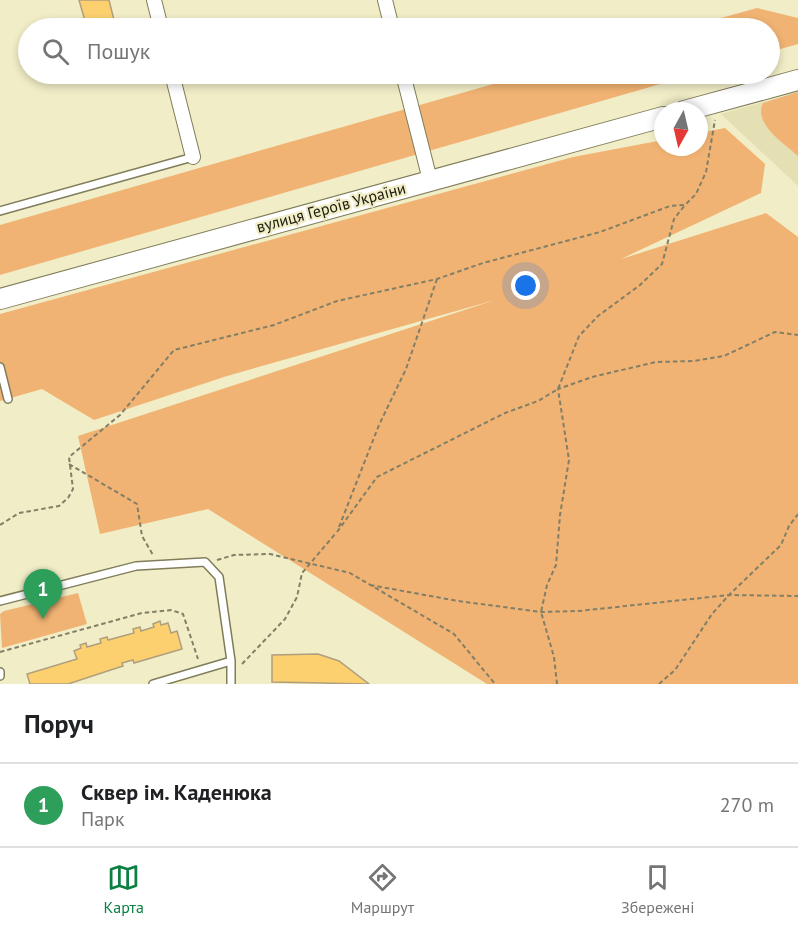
<!DOCTYPE html>
<html lang="uk">
<head>
<meta charset="utf-8">
<style>
	body { margin:0; font-family:"PT Sans",sans-serif; background:#f2f2f2; color:#202124 }
	.compass { position:absolute; left:654px; top:102px; width:54px; height:54px; border-radius:50%; background:#fff; box-shadow:0 3px 9px #0003; rotate:188deg }
	.you { position:absolute; left:526px; top:286px; width:21px; height:21px; margin:-15px; border:4px solid #fff; border-radius:50%; background:#1a73e8; box-shadow:0 0 0 9px #1a73e833 }
	.badge { display:grid; place-items:center; width:39px; height:39px; border-radius:50%; background:#0b8043; color:#fff; font-size:20px; font-weight:700 }
	.pin { position:absolute; translate:-50% -50px; filter:drop-shadow(0 2px 3px #0008) }
	.pin::after { content:''; position:absolute; top:32px; width:21px; height:18px; background:inherit; clip-path:polygon(0 0,100% 0,50% 100%) }
	.list { margin:0; padding:0; list-style:none }
	h2 { display:flex; justify-content:space-between; align-items:center; height:78px; margin:0; padding:0 24px; font-size:26px }
	h2 small { font-size:20px; font-weight:400; color:#757577 }
	.list li { display:grid; grid-template-columns:39px 1fr auto; gap:18px; align-items:center; box-sizing:border-box; height:84px; padding:0 24px; border-top:2px solid #e0e0e0 }
	.list b { display:block; font-size:22px; white-space:nowrap }
	.list p { margin:0; font-size:20px; white-space:nowrap; color:#757577 }
	.list em { font-size:20px; font-style:normal; color:#757577 }
	.icon { flex:none; width:33px; height:33px; fill:none; stroke:currentColor; stroke-width:2; stroke-linecap:round; stroke-linejoin:round }
	.map { position:relative; flex:none; width:798px; height:684px; overflow:hidden }
	.search { position:absolute; background:#fff; box-shadow:0 3px 9px #0003; left:18px; right:18px; top:18px; height:66px; display:flex; align-items:center; gap:15px; box-sizing:border-box; padding:0 21px; border-radius:33px; color:#757577; font-size:22px }
	.sheet { height:162px; background:#fff }
	nav { display:flex; justify-content:space-around; align-items:center; box-sizing:border-box; height:84px; border-top:2px solid #e0e0e0; background:#fff; font-size:16px; color:#757577 }
	nav a { display:grid; justify-items:center; gap:3px }
	nav .on { color:#0b8043 }
	.map>svg:first-child { display:block }
	.built { fill:#e4e0b4 }
	.green { fill:#f1b373 }
	.building { fill:#fcd06f; stroke:#af9f7e; stroke-width:1.5 }
	.lines { fill:none; stroke-linecap:round; stroke-linejoin:round }
	.lane-casing { stroke:#807d5b; stroke-width:10 }
	.street-casing { stroke:#807d5b; stroke-width:16 }
	.secondary-casing { stroke:#807d5b; stroke-width:22 }
	.path { stroke:#827f66; stroke-width:2; stroke-dasharray:4.5 3; stroke-linecap:butt }
	.lane { stroke:#fff; stroke-width:7 }
	.street { stroke:#fff; stroke-width:14 }
	.secondary { stroke:#fff; stroke-width:20 }
	.labels { text-anchor:middle; stroke-width:4.5; stroke-linejoin:round; paint-order:stroke }
	.street-label { font-size:16px; fill:#1c1a0d; stroke:#f1edc7 }
</style>
</head>
<body>
<div class="map">
<svg width="798" height="684" viewBox="0 0 798 684">
	<rect width="100%" height="100%" fill="#f1edc7"/>
	<path class="built" d="M798 92V186L721 114Z"/>
	<path class="green" d="M757 8 798 18V44L770 52V28H685Z
		M528 74H695L0 275V225Z
		M798 92V156C784 143 753 124 763 103Z
		M725 128 765 164 761 193 621 259 766 213 798 237V684H487L208 509 100 534 78 436 495 300 227 376 94 420 42 389 0 401V314L573 157 663 140V147H699V133Z
		M78 593 87 624 2 648 0 614 4 611Z"/>
	<path class="building" d="M79 0H109L115 24 87 28Z
		M160 621 161 625 168 623 171 633 177 631 182 649 134 663 133 660 122 663 123 666 68 684H30L27 674 77 659 74 651 81 648 80 645 86 643 87 647 101 643 100 639 107 637 108 640 134 633 133 629 140 627 141 631 154 627 153 624Z
		M318 654 339 661 369 684 272 682V655Z"/>
	<g class="lines">
		<defs>
			<path id="lane" d="M0 211 193 157
				M0 367 8 399
				M0 601 136 566 205 562 219 577 231 661V684
				M0 672V676
				M153 684 231 661"/>
			<path id="street" d="M154 0 161 28
				M385 0 392 28
				M172 74 193 157
				M403 74 430 180"/>
			<path id="secondary" d="M684 111 798 80
				M0 299 663 117"/>
		</defs>
		<use href="#lane" class="lane-casing"/>
		<use href="#street" class="street-casing"/>
		<use href="#secondary" class="secondary-casing"/>
		<path class="path" d="M69 464 137 504 142 536 153 555
			M0 525 19 513 59 506 68 498 73 489 69 457 120 415 174 350 274 325 337 301 437 279 483 263 600 232 670 206 685 205 696 194 706 172 715 120
			M339 527 379 425 406 369 437 279
			M337 532 377 477 505 413 538 401 558 389 579 336 598 316 640 285 662 264 674 219 685 205
			M217 560 234 555 270 554 350 573 454 634 495 684
			M370 585 458 601 541 612 579 611 729 595 798 596
			M0 652 142 613 171 610 183 614 198 659
			M242 664 285 619 297 597 302 573 336 533
			M557 684 554 657 541 612 547 585 556 565 560 515 569 460 558 389 592 377 656 362 694 361 724 356 775 332 798 335
			M659 684 675 670 712 614 729 595 781 545 789 526 798 514"/>
		<use href="#lane" class="lane"/>
		<use href="#street" class="street"/>
		<use href="#secondary" class="secondary"/>
	</g>
	<g class="labels">
		<g class="street-label">
			<text transform="translate(331 207) rotate(-15)" y="6">вулиця Героїв України</text>
		</g>
	</g>
</svg>
<svg class="compass" viewBox="-18 -18 36 36"><path d="M0-13l5 13h-10z" fill="#e53935"/><path d="M0 13l5-13h-10z" fill="#757577"/></svg>
<div class="you"></div>
<div class="pin badge" style="left:43px;top:619px;background:#2e9e5b">1</div>
<div class="search"><svg class="icon" aria-label="search" viewBox="0 0 24 24"><circle cx="10" cy="10" r="6"/><path d="M15 15l6 6"/></svg>Пошук</div>
</div>
<section class="sheet">
<h2>Поруч<small></small></h2>
<ul class="list">
<li><span class="badge" style="background:#2e9e5b">1</span><div><b>Сквер ім. Каденюка</b><p>Парк</p></div><em>270 m</em></li>
</ul>
</section>
<nav>
<a class="on"><svg class="icon" aria-label="map" viewBox="0 0 24 24"><path d="M3 6l6-2 6 2 6-2v14l-6 2-6-2-6 2zM9 4v14M15 6v14"/></svg>Карта</a>
<a><svg class="icon" aria-label="directions" viewBox="0 0 24 24"><path d="M12 3l9 9-9 9-9-9zM9 14v-3h6M13 9l2 2-2 2"/></svg>Маршрут</a>
<a><svg class="icon" aria-label="saved" viewBox="0 0 24 24"><path d="M7 4h10v16l-5-4-5 4z"/></svg>Збережені</a>
</nav>
</body>
</html>
